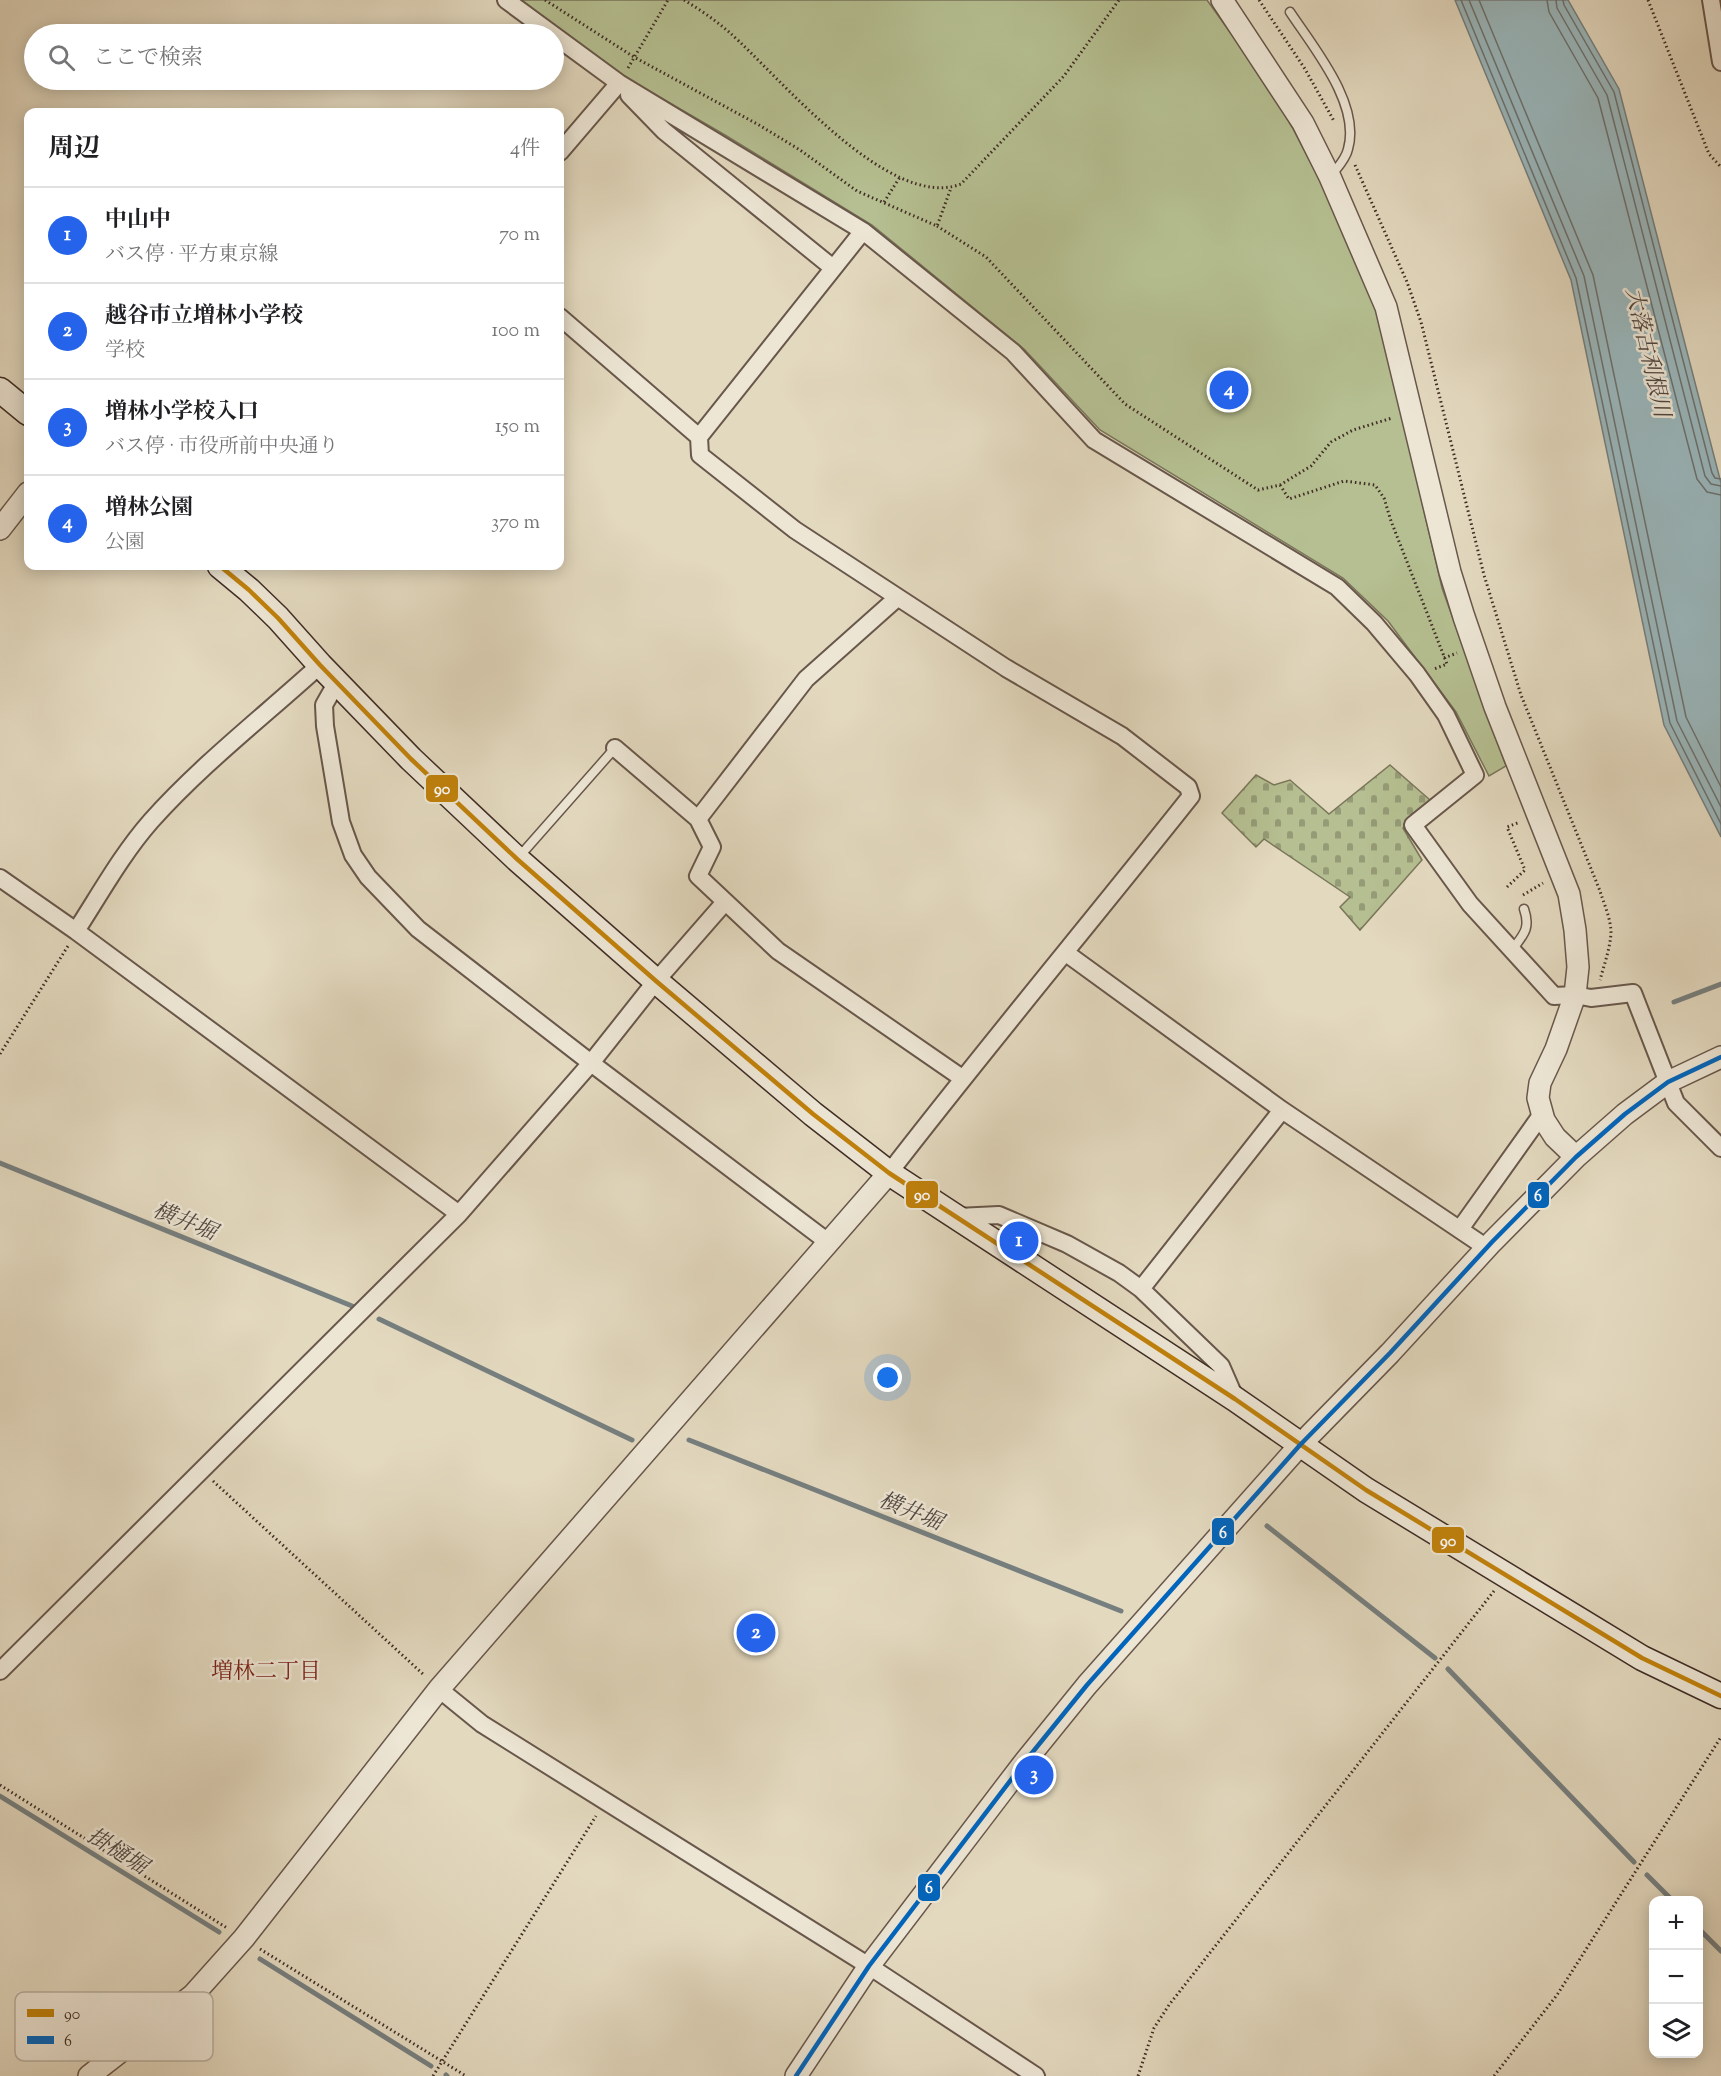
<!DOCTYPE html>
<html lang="ja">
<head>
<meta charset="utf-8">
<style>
	body { margin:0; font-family:"Sorts Mill Goudy","Noto Serif JP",serif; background:#f6f6f6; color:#202124 }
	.controls { position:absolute; right:18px; bottom:18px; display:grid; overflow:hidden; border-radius:12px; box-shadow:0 3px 15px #0003 }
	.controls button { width:54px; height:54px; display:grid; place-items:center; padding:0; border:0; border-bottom:2px solid #e0e0e0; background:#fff; color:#202124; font:30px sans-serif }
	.you { position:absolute; left:888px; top:1378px; width:21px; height:21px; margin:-15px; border:4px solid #fff; border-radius:50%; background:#1a73e8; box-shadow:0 0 0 9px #1a73e833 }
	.badge { display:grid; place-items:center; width:39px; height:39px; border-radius:50%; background:#2563eb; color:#fff; font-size:20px; font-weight:700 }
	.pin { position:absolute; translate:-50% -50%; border:3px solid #fff; box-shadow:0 2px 6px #0006 }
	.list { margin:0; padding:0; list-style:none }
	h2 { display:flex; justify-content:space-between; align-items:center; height:78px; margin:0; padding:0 24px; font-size:26px }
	h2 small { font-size:20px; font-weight:400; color:#757577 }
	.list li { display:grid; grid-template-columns:39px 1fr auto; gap:18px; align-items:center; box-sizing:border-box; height:96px; padding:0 24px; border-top:2px solid #e0e0e0 }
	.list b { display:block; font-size:22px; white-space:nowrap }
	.list p { margin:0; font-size:20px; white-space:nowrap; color:#757577 }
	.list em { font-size:20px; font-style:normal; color:#757577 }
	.icon { flex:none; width:33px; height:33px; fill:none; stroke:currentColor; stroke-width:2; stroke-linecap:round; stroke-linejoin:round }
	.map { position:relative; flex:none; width:1721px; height:2076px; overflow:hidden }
	.search { position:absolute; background:#fff; box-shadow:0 3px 15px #0003; left:24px; top:24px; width:540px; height:66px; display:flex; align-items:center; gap:15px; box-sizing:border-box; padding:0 21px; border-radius:33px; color:#757577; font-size:22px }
	.panel { position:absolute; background:#fff; box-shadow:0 3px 15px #0003; left:24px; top:108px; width:540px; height:462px; border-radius:12px }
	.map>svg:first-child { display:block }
	.cemetery { fill:url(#cemetery-stones); stroke:#7a765a; stroke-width:1.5 }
	.green { fill:#b5bf91; stroke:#7a765a; stroke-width:1.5 }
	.water { fill:#9ab7bc; stroke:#767f7f; stroke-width:1.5 }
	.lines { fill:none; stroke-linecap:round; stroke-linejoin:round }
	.shore { stroke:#6c7270; stroke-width:1.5 }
	.stream { stroke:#767f7f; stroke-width:5 }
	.service-casing { stroke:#68574b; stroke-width:11 }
	.minor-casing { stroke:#68574b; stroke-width:20 }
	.tertiary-casing { stroke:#68574b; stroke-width:24 }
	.secondary-casing { stroke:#3f2c24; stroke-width:27 }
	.path { stroke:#3f2c24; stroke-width:3; stroke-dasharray:1.5 3; stroke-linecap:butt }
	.service { stroke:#ede6d5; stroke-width:8 }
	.minor { stroke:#ede6d5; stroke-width:16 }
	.tertiary { stroke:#ede6d5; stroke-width:21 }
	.secondary { stroke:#ede6d5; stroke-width:24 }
	.bus-1-casing { stroke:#ede6d5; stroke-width:9 }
	.bus-2-casing { stroke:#ede6d5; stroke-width:9 }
	.bus-1 { stroke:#c0810b; stroke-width:4.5 }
	.bus-2 { stroke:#0065bd; stroke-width:4.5 }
	.labels { text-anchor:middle; stroke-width:5; stroke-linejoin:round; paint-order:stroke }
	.water-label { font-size:22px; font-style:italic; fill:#514842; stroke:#ede6d5 }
	.neighbourhood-label { font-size:22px; fill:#7a1f14; stroke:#ede6d5 }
	.key { fill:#ede6d5; stroke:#b9aea0; stroke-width:1.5 }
	.key-label { font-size:16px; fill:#3f2c24 }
	.line-badge { stroke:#ede6d5; stroke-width:2 }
	.badge-label { font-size:16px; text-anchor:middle; font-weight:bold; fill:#fff }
</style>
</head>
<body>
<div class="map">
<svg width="1721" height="2076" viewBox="0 0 1721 2076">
	<defs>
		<pattern id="cemetery-stones" width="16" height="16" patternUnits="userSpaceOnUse" patternTransform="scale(1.5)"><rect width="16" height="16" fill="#b5bf91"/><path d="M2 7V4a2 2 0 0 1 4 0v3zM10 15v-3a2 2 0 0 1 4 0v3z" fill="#959b76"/></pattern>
	</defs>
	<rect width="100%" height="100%" fill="#e3d9bf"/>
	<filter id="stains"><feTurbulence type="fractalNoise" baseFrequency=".00333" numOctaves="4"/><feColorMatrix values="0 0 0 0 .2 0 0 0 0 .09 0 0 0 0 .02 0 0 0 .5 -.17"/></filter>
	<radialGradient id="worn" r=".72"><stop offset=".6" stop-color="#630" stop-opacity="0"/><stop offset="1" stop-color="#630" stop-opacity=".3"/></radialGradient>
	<path class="cemetery" d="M1390 765 1430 800 1403 828 1422 860 1360 930 1340 907 1350 897 1264 839 1256 847 1222 813 1256 775 1274 785 1290 780 1329 814Z"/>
	<path class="green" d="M519 0H1207L1267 84 1292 127 1317 175 1370 291 1382 330 1442 588 1506 766 1489 776 1456 712 1388 621 1343 578 1100 430 1024 349 872 225 725 135 630 80Z"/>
	<path class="water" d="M1455 0H1568L1619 89 1721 483V837L1664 725 1571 280Z"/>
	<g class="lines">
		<path class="shore" d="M1461 0 1576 278 1670 723 1721 824
			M1469 0 1584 276 1677 721 1721 807
			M1479 0 1593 275 1686 717 1721 787
			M1547 0 1549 12 1598 98 1697 479 1707 492 1721 495
			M1556 0 1557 8 1607 95 1705 476 1711 484 1721 486
			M1563 0 1564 5 1614 92 1712 473 1715 478 1721 479"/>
		<path class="stream" d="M1674 1002 1721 984
			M0 1163 357 1308
			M379 1319 632 1440
			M689 1440 1121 1611
			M1267 1526 1435 1658
			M1448 1669 1634 1862
			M0 1796 219 1932
			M1647 1875 1672 1900
			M1698 1928 1721 1951
			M260 1959 431 2066
			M446 2075 447 2076"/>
		<defs>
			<path id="service" d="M1290 12C1313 47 1361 104 1348 149 1346 159 1337 168 1331 176
				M518 858 615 748
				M1512 950C1523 935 1531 929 1524 909"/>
			<path id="minor" d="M506 0 619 83 863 231 1013 352 1094 440 1337 587 1374 623 1417 674 1446 715 1475 775 1413 825 1470 904 1554 996 1575 995 1591 998 1633 993 1676 1103 1721 1148
				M1711 0 1721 62
				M629 95 664 131 833 268
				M560 152 619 83
				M863 231 699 437 700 455 795 530 1006 668 1122 736 1188 787 1191 796C1091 922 987 1046 889 1173
				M560 317 699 437
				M337 682 324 705 325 726 341 822 353 855 368 877 418 929 591 1063 828 1242
				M615 748 698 819 712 847 698 876 778 951 962 1078
				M698 819 806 679 897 598
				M0 878 76 931 459 1214
				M76 931C100 894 122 854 151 821 202 764 264 716 320 665
				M1066 953 1282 1110 1487 1248
				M957 1217 999 1215 1067 1244 1119 1273 1141 1289
				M1460 1229 1542 1114
				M1235 1398 1221 1366 1141 1289 1282 1110
				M0 1671 459 1214 591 1063 656 981 725 902
				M439 1689 482 1724 869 1966 1036 2076"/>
			<path id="tertiary" d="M1222 0 1303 123 1330 177 1386 307 1450 572 1464 617 1495 707 1569 894 1575 930 1578 967 1575 995 1556 1049 1540 1083 1538 1098 1544 1120 1555 1137 1576 1157
				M0 529 28 493
				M89 2076 193 1995 244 1938 439 1689 889 1173
				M796 2076 869 1966 1023 1764 1087 1685 1300 1445 1390 1353 1492 1242 1576 1157 1625 1114 1668 1082 1721 1057"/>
			<path id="secondary" d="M0 390 28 413
				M220 566 249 590 278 618 320 665 411 759 517 859 656 981 813 1114 889 1173 1235 1399 1366 1490 1642 1658 1721 1696"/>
		</defs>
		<use href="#service" class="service-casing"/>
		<use href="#minor" class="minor-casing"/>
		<use href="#tertiary" class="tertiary-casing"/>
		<use href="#secondary" class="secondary-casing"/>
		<path class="path" d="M545 0 634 57 759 125 800 150 857 191 937 226 951 188
			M684 0C699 9 715 20 729 32 778 75 889 212 961 184L1064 76 1119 0
			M1259 0 1305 69 1334 121
			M1648 0 1709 154 1721 167
			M628 68 668 0
			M1355 165 1407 282 1421 322 1484 575 1521 695 1600 891C1604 904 1611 919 1611 933 1610 949 1604 965 1600 980
			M884 202 900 177
			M937 226 986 257 1125 404 1258 490 1280 485 1311 466 1331 442 1353 430 1392 418
			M1280 485 1289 499 1344 481 1375 485 1384 498 1391 521 1447 664 1434 669
			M1444 658 1457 653
			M1507 887 1525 870 1507 827 1520 822
			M1523 895 1543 883
			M0 1054 68 946
			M213 1481 424 1675
			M0 1785 227 1928
			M260 1949 466 2076
			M433 2076 596 1816
			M1138 2076 1154 2028 1169 2005 1494 1591
			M1494 2076 1557 1995 1721 1737"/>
		<use href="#service" class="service"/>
		<use href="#minor" class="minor"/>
		<use href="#tertiary" class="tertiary"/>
		<use href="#secondary" class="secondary"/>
		<defs>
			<path id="bus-1" d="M220 566 249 590 278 618 320 665 411 759 517 859 656 981 813 1114 889 1173 1235 1399 1366 1490 1642 1658 1721 1696"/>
			<path id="bus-2" d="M796 2076 869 1966 1023 1764 1087 1685 1300 1445 1390 1353 1492 1242 1576 1157 1625 1114 1668 1082 1721 1057"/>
		</defs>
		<use href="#bus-1" class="bus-1-casing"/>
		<use href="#bus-2" class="bus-2-casing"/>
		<use href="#bus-1" class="bus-1"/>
		<use href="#bus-2" class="bus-2"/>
	</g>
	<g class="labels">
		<g class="water-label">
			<text transform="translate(1649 352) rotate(77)" y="8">大落古利根川</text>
			<text transform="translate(185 1220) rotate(22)" y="8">横井堀</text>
			<text transform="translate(911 1510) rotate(22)" y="8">横井堀</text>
			<text transform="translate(118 1850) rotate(32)" y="8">掛樋堀</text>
		</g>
		<g class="neighbourhood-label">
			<text x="266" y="1678">増林二丁目</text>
		</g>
	</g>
	<rect x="15" y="1992" width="198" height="69" rx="9" class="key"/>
	<rect x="27" y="2009" width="27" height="8" fill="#c0810b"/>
	<rect x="27" y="2036" width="27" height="8" fill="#0065bd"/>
	<g class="key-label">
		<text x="64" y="2019">90</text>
		<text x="64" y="2046">6</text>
	</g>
	<g class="line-badge">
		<rect x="425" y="774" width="34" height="29" rx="6" fill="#c0810b"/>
		<rect x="905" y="1180" width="34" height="29" rx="6" fill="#c0810b"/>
		<rect x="1527" y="1181" width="23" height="28" rx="6" fill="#0065bd"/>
		<rect x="1211" y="1517" width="24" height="29" rx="6" fill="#0065bd"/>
		<rect x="1431" y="1526" width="34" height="28" rx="6" fill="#c0810b"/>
		<rect x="917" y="1873" width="24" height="29" rx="6" fill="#0065bd"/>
	</g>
	<g class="badge-label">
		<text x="442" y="794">90</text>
		<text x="922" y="1200">90</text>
		<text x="1538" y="1201">6</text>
		<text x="1223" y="1538">6</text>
		<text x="1448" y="1546">90</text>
		<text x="929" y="1893">6</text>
	</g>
	<rect width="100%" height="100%" filter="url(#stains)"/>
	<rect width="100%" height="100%" fill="url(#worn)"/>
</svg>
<div class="controls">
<button>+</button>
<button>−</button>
<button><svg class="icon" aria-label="layers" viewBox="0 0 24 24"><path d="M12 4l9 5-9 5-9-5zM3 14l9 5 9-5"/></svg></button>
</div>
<div class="you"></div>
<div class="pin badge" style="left:1019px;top:1241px">1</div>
<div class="pin badge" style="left:756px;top:1633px">2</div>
<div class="pin badge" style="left:1034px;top:1775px">3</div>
<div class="pin badge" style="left:1229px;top:390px">4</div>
<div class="search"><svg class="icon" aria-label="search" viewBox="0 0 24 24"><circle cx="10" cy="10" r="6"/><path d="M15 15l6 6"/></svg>ここで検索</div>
<section class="panel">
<h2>周辺<small>4件</small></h2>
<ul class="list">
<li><span class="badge">1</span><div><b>中山中</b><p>バス停 · 平方東京線</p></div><em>70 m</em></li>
<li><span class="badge">2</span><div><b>越谷市立増林小学校</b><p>学校</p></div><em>100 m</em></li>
<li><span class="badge">3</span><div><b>増林小学校入口</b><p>バス停 · 市役所前中央通り</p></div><em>150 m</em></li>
<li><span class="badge">4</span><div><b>増林公園</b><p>公園</p></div><em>370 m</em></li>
</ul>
</section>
</div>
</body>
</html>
